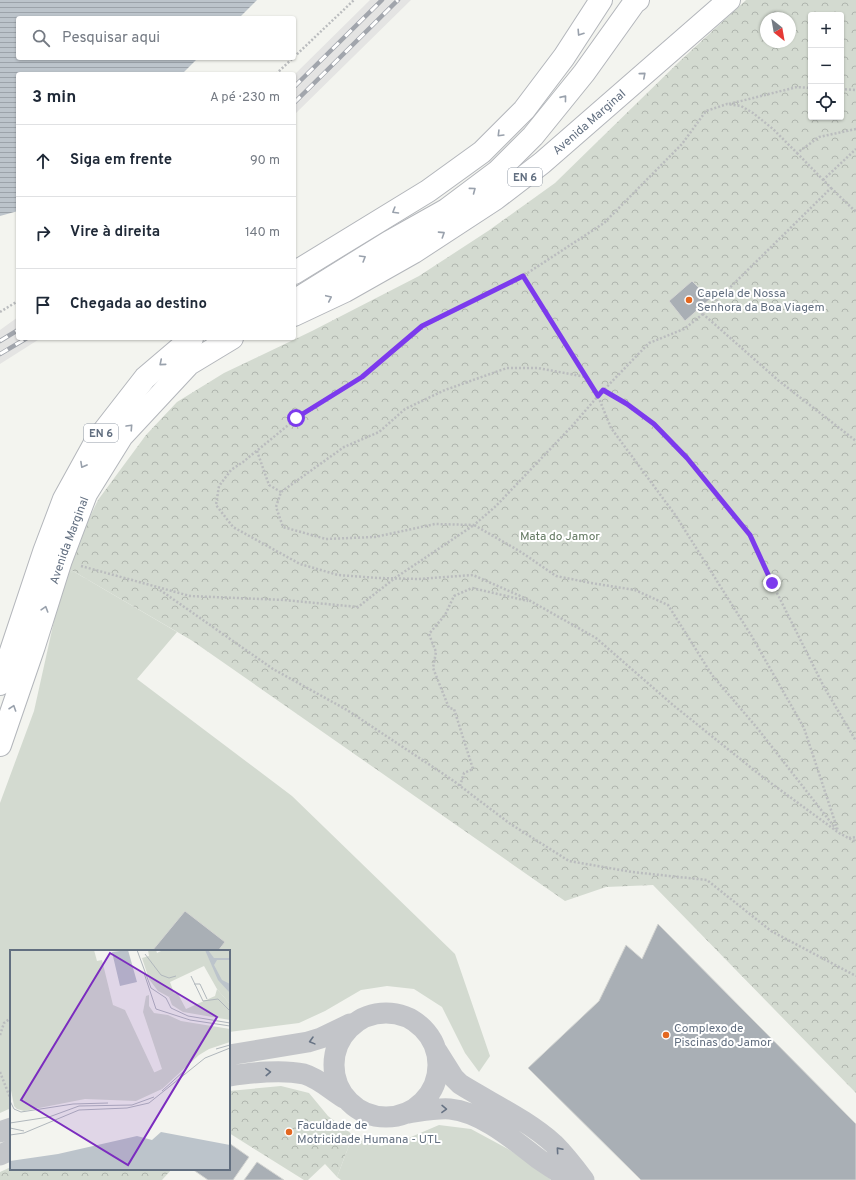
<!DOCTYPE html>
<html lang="pt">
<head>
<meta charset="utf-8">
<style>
	body { margin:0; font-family:Overpass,sans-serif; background:#f6f6f7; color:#1f2937 }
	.controls { position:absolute; right:12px; top:12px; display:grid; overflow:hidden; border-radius:4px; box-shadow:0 1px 3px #0004 }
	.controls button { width:36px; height:36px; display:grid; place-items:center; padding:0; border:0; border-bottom:1px solid #e0e1e3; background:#fff; color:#1f2937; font:20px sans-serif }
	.compass { position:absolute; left:760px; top:12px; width:36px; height:36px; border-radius:50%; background:#fff; box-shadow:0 1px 3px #0004; rotate:149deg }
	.stop { position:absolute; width:12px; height:12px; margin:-9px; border:3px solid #7c3aed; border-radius:50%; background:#fff }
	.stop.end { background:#7c3aed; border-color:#fff; box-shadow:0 1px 4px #0008 }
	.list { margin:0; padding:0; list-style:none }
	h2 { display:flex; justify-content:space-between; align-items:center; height:52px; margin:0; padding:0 16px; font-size:17px }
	h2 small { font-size:13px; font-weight:400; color:#747a83 }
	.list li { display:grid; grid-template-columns:26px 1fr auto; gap:12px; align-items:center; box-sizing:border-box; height:72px; padding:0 16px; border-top:1px solid #e0e1e3 }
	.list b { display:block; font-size:15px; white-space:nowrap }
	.list em { font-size:13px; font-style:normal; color:#747a83 }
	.icon { flex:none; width:22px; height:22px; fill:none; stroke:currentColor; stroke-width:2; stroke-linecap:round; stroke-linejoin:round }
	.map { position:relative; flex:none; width:856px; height:1180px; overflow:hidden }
	.search { position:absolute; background:#fff; box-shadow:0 1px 3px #0004; left:16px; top:16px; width:280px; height:44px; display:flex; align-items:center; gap:10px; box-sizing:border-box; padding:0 14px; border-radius:4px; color:#747a83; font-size:15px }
	.panel { position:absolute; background:#fff; box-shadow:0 1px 3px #0004; left:16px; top:72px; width:280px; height:268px; border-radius:4px }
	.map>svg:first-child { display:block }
	.built { fill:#e4e4e3 }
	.grass { fill:#d3dad0 }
	.forest { fill:url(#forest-crowns); fill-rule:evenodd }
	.water { fill:url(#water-rules) }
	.building { fill:#a9afb5; stroke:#d4d5d2 }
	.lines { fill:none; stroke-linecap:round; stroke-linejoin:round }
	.major-casing { stroke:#b3b6bb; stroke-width:24 }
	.path { stroke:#babcbe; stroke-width:2.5; stroke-dasharray:2 2; stroke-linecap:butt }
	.minor { stroke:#c3c5c9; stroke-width:21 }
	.major { stroke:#fff; stroke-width:22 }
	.rail-casing { stroke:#a1a5ac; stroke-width:4.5 }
	.rail { stroke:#fff; stroke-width:3; stroke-dasharray:9; stroke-linecap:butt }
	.oneway { stroke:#99a1ac }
	.oneway2 { stroke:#677384 }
	.route { stroke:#7c3aed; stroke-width:5 }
	.poi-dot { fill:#e36720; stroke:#fff; stroke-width:1.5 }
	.labels { text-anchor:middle; stroke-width:4; stroke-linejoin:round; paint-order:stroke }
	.shield { fill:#fff; stroke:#919aa6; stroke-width:1 }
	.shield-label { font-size:11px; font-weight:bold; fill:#626f80 }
	.street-label { font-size:12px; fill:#626f80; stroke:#fff }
	.poi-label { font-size:12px; fill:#626f80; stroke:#fff; text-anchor:start }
	.park-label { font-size:12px; fill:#637861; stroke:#fff }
	.inset-road { fill:none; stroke:#b0b7bc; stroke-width:1 }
	.view { fill:#7b2cbf; fill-opacity:0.15; stroke:#7b2cbf; stroke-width:2 }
	.inset-edge { fill:none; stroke:#626f80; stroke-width:2 }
</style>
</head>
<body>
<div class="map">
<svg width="856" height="1180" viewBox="0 0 856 1180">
	<defs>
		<pattern id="forest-crowns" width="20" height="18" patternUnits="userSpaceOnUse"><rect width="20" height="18" fill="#d3dad0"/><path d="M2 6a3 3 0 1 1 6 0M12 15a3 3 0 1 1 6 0" fill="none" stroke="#afb5ae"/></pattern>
		<pattern id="water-rules" width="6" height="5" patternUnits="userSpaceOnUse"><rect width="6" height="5" fill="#bcc4cb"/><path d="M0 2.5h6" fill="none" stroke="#9ca3aa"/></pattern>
	</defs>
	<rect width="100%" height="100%" fill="#f3f4ef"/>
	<path class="built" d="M370 0H411L294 115V75Z
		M18 317V338H41L0 364V330Z"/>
	<path class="grass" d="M66 567 177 632 137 679 292 796 455 954 490 1056 479 1072 465 1053 442 1007 414 989 387 986 361 990 325 1011 299 1023 229 1032V951H11V1108L0 1113V803L34 711Z
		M439 1125 471 1129 508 1149 537 1168 551 1180H341L337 1177 353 1135 381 1146 404 1140Z"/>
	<path class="forest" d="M746 0H856V1093L653 885 606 887 565 901 191 640 66 567 98 500 146 435 177 402 224 373 312 331 419 276 488 231 555 183 681 60ZM811 15H841V117H811ZM766 18H790V42H766Z
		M281 1086 309 1093 328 1116 353 1135 337 1177 325 1164 308 1180H304L229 1133V1091Z
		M11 1167V1169H172L162 1180H0V1172Z"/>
	<path class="water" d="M0 0H257L239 18H18V58H198L182 74H18V211L0 216Z"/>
	<path class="building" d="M692 281 710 299 685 321 669 301Z
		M185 911 225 942 218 951H152Z
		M658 924 856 1124V1180H641L528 1068 599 1001 626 945 642 959Z
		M229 1143 249 1157 233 1180H208L192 1169H229Z
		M257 1162 284 1180H244Z"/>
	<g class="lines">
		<defs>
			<g id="major">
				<path d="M294 273 428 191 482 152 524 110 564 57 601 0"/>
				<path d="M294 301 389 242 446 210 498 171 533 136 584 73 634 3 638 0"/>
				<path id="s1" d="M294 315 345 291 414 252 495 199 542 163 729 0"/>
				<path d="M0 684 44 552 64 499 96 441 145 378 192 338"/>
				<path id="s2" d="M0 745 34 646 61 560 86 494 122 436 189 364 232 338"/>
			</g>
		</defs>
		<use href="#major" class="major-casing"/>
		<path class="path" d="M294 57 354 0
			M276 74 293 58
			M841 89 856 90
			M729 104 797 87 811 88
			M856 129 819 137 797 153 773 129 753 113 741 106 727 104 706 111 682 144 604 223 523 276 422 326 362 377 297 418 243 462 231 470 219 486 216 505 233 527 300 564 338 575 378 578 418 579 473 575 527 599 596 638 673 705 764 778 839 833 856 842
			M797 153 831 188 703 314 779 381 856 441
			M823 180 856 149
			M831 188 856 212
			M523 276 598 396 573 425 496 506 474 525 435 524 375 537 326 539 283 527 276 507 281 492 344 447 379 432 405 409 445 390 507 368H538L586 377
			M0 312 18 301
			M703 314 684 329 649 343 598 396 611 428 676 516 751 635 804 728 838 831
			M603 390 627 405 654 424 687 458 750 535 772 583 824 687 856 741
			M257 451 269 485 281 492
			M81 566 190 596 284 600 358 607 395 578 474 525 521 552 556 576 591 583 635 590 668 605 712 675 758 729 836 829
			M160 590 273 669 347 710 451 779 509 823 569 861 632 872 707 880 771 931 856 976
			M460 786 464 773 473 769 454 709 449 708 433 668 436 652 429 634 445 615 454 596 472 588 528 601
			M849 838 856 837
			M0 1035 4 1023 11 1018
			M0 1072 11 1100"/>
		<path class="minor" d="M334 1065a52 52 0 1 1 104 0a52 52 0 1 1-104 0Z
			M437 1051 454 1078 460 1084C492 1104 526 1119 554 1144 565 1155 575 1168 584 1180
			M229 1055 308 1042 321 1038 350 1024
			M229 1076C251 1073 281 1069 304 1074 318 1078 331 1090 344 1098
			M408 1113C422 1111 436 1108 450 1109 482 1112 515 1141 540 1160 550 1167 560 1173 571 1180
			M0 1132 11 1128
			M0 1155 11 1150"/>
		<use href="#major" class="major"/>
		<defs>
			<path id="rail" d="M294 87 382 0
				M294 103 398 0
				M0 341 18 330
				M0 354 27 338"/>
		</defs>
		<use href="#rail" class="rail-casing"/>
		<use href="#rail" class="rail"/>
	</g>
	<defs><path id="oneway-chevron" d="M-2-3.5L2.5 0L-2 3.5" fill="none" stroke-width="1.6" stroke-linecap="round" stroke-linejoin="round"/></defs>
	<g class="oneway">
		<use href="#oneway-chevron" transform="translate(580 33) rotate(123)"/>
		<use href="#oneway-chevron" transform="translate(643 75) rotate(-41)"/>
		<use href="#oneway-chevron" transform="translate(564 98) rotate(-51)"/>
		<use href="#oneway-chevron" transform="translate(500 134) rotate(135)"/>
		<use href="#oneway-chevron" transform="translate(473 190) rotate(-37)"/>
		<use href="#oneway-chevron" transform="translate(395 211) rotate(149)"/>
		<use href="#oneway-chevron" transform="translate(442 234) rotate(-33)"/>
		<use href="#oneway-chevron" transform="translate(363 258) rotate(-31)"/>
		<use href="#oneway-chevron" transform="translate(329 298) rotate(-25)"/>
		<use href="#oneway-chevron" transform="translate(162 363) rotate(140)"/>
		<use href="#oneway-chevron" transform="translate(130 427) rotate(-47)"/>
		<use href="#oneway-chevron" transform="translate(83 465) rotate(119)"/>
		<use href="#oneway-chevron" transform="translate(45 609) rotate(-73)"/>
		<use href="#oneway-chevron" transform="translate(13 708) rotate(-71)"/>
	</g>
	<g class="oneway2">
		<use href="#oneway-chevron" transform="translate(312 1041) rotate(165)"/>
		<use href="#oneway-chevron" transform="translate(268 1072) rotate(-3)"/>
		<use href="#oneway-chevron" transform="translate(444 1109) rotate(1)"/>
		<use href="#oneway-chevron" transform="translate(559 1150) rotate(-131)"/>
	</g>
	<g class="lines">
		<path class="route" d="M296 418 362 377 422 326 523 276 598 396 603 390 627 404 654 424 687 458 750 535 772 583"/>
	</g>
	<g class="poi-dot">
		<circle cx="689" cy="300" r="4"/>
		<circle cx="666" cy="1035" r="4"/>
		<circle cx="289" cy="1132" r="4"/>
	</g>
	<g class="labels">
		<g class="shield">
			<rect x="508" y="168" width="34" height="18" rx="3"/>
			<rect x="84" y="424" width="34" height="18" rx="3"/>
		</g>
		<g class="shield-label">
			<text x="525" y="181">EN 6</text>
			<text x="101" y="437">EN 6</text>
		</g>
		<g class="street-label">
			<text dy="4" stroke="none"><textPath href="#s1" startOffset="354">Avenida Marginal</textPath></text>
			<text dy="4" stroke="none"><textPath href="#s2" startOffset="216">Avenida Marginal</textPath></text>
		</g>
		<g class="poi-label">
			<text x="697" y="297">Capela de Nossa<tspan x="697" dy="14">Senhora da Boa Viagem</tspan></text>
			<text x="674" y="1032">Complexo de<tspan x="674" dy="14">Piscinas do Jamor</tspan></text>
			<text x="297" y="1129">Faculdade de<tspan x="297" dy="14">Motricidade Humana - UTL</tspan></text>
		</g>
		<g class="park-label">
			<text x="560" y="540">Mata do Jamor</text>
		</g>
	</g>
	<g transform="translate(10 950)">
		<rect width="220" height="220" fill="#f3f4ef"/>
		<path d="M138 0H146L147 3 153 0H220V54L207 39 194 16 160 32 164 43 159 47 148 41 139 29 132 8 139 6ZM139 45V56L144 63 158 65 171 71 220 79V92L199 99 189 105 152 139 143 123 152 119 133 62 136 46Z" fill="#d3dad0"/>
		<path d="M0 0H84L87 11 92 10 103 55 115 60 152 139 126 151 75 149 14 161 7 159 4 156 0 135ZM207 39 220 54V70L173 62 162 55 159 47 164 43 168 44 176 59 205 46Z" fill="#d3dad0"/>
		<path d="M118 0 127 32 110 36 102 2ZM195 0H198L204 8H220V10H207L204 15 212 30 220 34V43L208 30ZM151 182 220 195V220H0V211L48 204 127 186 142 190Z" fill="#bcc4cb"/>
		<path class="inset-road" d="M127 0 141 38 156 48 161 58 178 66 220 73M135 4 151 25 159 28 166 26M134 23 146 59 180 70 220 76M181 26 193 51 208 49 220 61M184 34H190L197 49M206 99 220 95M152 141 174 121M0 151 4 159 11 162 63 154 98 153M0 173 39 167 69 156 122 155 144 147M0 178 14 181M0 185 14 183 69 160 117 158 139 153 195 108 220 98"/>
		<path class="view" d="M100 3 207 67 118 215 11 150Z"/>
		<rect width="220" height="220" class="inset-edge"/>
	</g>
</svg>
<div class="controls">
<button>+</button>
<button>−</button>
<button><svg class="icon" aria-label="locate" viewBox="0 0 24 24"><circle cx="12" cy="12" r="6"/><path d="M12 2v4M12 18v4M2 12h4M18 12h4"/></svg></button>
</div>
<svg class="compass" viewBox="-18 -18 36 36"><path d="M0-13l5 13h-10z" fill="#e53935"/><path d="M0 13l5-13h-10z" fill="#747a83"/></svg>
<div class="stop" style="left:296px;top:418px"></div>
<div class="stop end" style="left:772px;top:583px"></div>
<div class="search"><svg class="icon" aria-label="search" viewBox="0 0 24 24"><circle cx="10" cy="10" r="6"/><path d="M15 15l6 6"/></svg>Pesquisar aqui</div>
<section class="panel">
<h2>3 min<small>A pé · 230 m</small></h2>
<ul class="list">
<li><svg class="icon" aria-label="ahead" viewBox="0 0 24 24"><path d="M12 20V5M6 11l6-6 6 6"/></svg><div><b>Siga em frente</b></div><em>90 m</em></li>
<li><svg class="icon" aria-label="right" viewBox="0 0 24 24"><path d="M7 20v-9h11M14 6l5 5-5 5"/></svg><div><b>Vire à direita</b></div><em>140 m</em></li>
<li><svg class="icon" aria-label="arrive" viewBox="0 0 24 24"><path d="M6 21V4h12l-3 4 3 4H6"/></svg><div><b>Chegada ao destino</b></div></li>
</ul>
</section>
</div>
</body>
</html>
